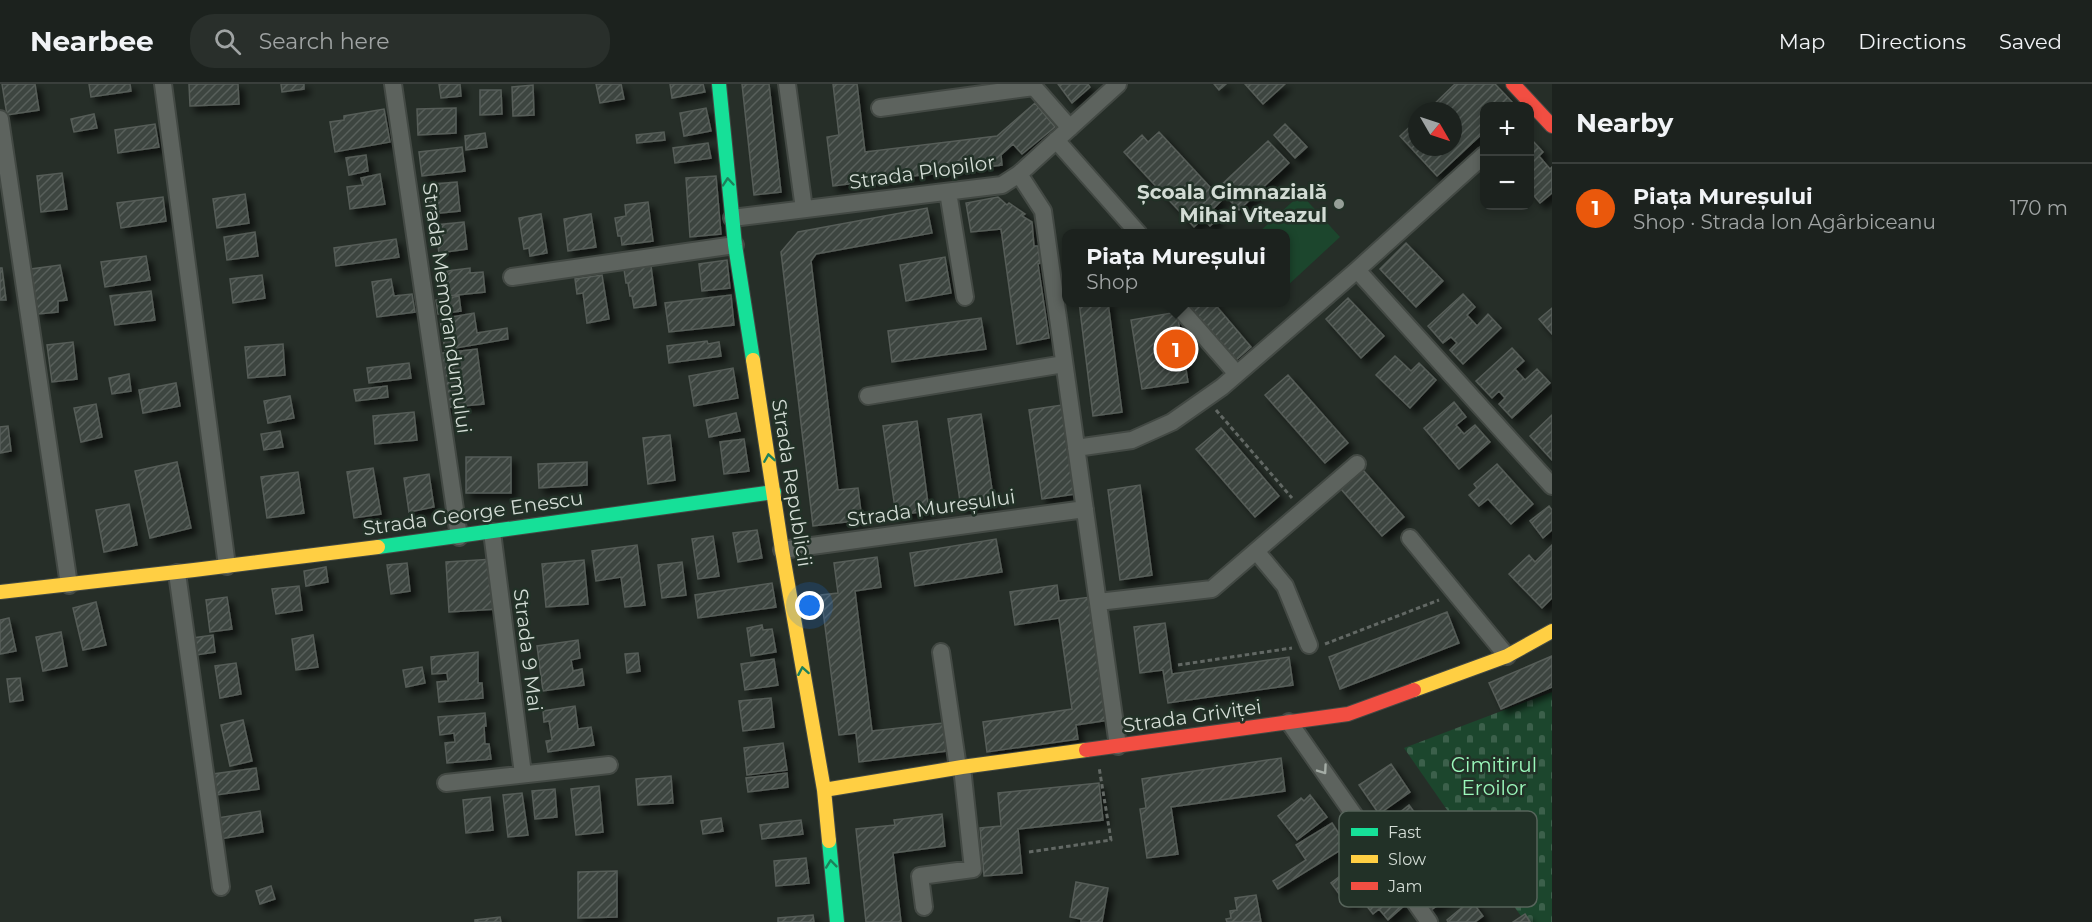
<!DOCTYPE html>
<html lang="en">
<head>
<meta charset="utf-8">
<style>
	body { margin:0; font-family:Montserrat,sans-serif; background:#292f2b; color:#f1f3f6 }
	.controls { position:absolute; right:18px; top:18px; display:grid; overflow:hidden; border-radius:12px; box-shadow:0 3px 9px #0003 }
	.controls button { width:54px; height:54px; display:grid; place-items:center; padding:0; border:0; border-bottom:2px solid #3a3f3c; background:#1c221e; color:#f1f3f6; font:30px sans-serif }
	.compass { position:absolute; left:1408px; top:18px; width:54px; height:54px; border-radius:50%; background:#1c221e; box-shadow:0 3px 9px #0003; rotate:129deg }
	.you { position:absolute; left:810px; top:522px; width:21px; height:21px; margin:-15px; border:4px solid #fff; border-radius:50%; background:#1a73e8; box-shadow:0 0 0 9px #1a73e833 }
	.badge { display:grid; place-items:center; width:39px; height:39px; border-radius:50%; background:#ea580c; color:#fff; font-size:20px; font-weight:700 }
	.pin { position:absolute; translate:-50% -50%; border:3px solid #fff; box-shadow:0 2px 6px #0006 }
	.popup { position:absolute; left:1062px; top:145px; width:228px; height:78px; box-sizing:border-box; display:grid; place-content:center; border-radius:12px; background:#1c221e; filter:drop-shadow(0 2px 4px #0005); font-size:20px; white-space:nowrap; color:#a0a4a4 }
	.popup b { font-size:22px; color:#f1f3f6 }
	.popup::after { content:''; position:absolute; left:50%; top:100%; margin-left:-12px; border:12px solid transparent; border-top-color:#1c221e }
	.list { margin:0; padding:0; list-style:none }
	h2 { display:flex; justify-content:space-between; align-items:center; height:78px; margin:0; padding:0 24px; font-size:26px }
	h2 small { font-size:20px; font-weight:400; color:#a0a4a4 }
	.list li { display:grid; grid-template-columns:39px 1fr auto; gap:18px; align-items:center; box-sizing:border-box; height:90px; padding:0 24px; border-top:2px solid #3a3f3c }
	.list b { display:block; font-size:22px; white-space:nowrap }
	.list p { margin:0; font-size:20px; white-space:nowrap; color:#a0a4a4 }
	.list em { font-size:20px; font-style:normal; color:#a0a4a4 }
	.icon { flex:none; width:33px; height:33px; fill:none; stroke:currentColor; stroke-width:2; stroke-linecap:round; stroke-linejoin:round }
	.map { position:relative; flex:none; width:1552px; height:838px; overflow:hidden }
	header { display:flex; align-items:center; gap:36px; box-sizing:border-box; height:84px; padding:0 30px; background:#1c221e; border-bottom:2px solid #3a3f3c }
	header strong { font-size:28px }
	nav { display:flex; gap:33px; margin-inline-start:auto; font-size:21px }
	.search { width:420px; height:54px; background:#292f2b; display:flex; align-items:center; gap:15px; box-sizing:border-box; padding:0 21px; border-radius:24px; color:#a0a4a4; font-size:22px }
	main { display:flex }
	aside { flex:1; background:#1c221e }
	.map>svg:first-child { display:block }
	.cemetery { fill:url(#cemetery-stones) }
	.park { fill:#1c462d }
	.building { fill:url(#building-hatch); stroke:#565d58; stroke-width:1.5; filter:url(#shadow) }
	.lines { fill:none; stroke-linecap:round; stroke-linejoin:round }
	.street-casing { stroke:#434944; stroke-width:20 }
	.fast-casing { stroke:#434944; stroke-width:16 }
	.slow-casing { stroke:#434944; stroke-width:16 }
	.jam-casing { stroke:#434944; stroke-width:16 }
	.path { stroke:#626864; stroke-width:3; stroke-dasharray:4.5 3; stroke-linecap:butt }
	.street { stroke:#5d635e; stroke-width:16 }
	.fast { stroke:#16e098; stroke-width:14 }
	.slow { stroke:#ffcf43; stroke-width:14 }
	.jam { stroke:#f24e42; stroke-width:14 }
	.oneway { stroke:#1d805a }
	.oneway2 { stroke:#a4aca5 }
	.poi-dot { fill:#969f98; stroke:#223127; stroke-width:2 }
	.labels { text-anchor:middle; stroke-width:5; stroke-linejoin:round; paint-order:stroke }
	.street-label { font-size:20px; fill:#d3dcd5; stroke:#223127 }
	.poi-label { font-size:20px; font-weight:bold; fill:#d3dcd5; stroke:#223127; text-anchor:end }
	.park-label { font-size:20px; fill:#9bf8bb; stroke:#223127 }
	.key { fill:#223127; stroke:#57645b; stroke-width:1.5 }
	.key-label { font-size:16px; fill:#d3dcd5 }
</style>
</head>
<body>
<header>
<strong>Nearbee</strong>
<div class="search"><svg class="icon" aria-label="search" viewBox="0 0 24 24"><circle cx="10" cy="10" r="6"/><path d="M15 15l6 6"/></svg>Search here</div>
<nav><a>Map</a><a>Directions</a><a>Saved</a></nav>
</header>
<main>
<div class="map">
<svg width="1552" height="838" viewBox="0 0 1552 838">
	<defs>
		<pattern id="cemetery-stones" width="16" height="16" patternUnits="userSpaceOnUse" patternTransform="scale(1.5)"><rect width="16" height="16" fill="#1c462d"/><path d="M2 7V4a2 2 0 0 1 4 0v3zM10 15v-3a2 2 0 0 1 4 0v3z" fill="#3c604b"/></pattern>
		<pattern id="building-hatch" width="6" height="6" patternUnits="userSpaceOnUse" patternTransform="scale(1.5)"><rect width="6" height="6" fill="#3e4540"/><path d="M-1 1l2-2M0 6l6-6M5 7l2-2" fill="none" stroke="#595f5b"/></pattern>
		<filter id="shadow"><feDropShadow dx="5.5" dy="5.5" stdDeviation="3" flood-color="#0009"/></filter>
	</defs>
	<rect width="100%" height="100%" fill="#262e28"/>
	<path class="cemetery" d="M1552 608V838H1525L1404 664Z"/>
	<path class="park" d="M1301 110 1340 153 1286 203V150L1258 149Z"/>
	<path class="building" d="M2 0H35L39 26 7 31Z
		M89 0H130L131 7 91 13Z
		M189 0H238L239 20 190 22Z
		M281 0H304V5L282 8Z
		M439 0H460L461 12 441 14Z
		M596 0H621L624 15 600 19Z
		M670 0H703L705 8 672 14Z
		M742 0H769L781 108 754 111Z
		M833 0H857L865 68 997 52 1035 19 1055 43 1022 70 1013 60 1001 71 1002 81 833 102 827 53 839 51Z
		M1058 0H1088L1090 3 1072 19Z
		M1214 0H1226L1219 6Z
		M1245 0H1285L1263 20Z
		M1455 0H1495L1514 20 1511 22H1484V48L1437 92 1400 52 1417 36V63H1453V27H1427Z
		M533 1 534 31 513 32 512 3Z
		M480 6H501L502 30 480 31Z
		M456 24V49L418 51 417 25Z
		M706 24 711 47 684 52 680 29Z
		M384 25 390 58 335 68 330 38 344 36V32Z
		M94 30 97 44 74 48 71 35Z
		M155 40 159 63 118 69 115 46Z
		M1285 40 1307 63 1295 74 1274 51Z
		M664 48 665 56 637 59 636 51Z
		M1159 48 1222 116 1211 127 1218 135 1210 142 1203 134 1194 143 1124 68 1142 51 1148 58Z
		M485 49 487 63 466 66 465 52Z
		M1532 56 1543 68 1539 72 1550 85 1552 83V109L1540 119 1530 107V58Z
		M1268 57 1289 79 1239 126 1218 104Z
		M708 59 711 74 675 79 673 64Z
		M462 63 465 87 422 92 419 68Z
		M366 71 368 87 349 91 346 74Z
		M62 89 67 125 41 128 37 92Z
		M380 90 385 120 350 125 347 103 363 101 361 94Z
		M716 92 721 150 690 153 686 94Z
		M457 98 460 127 431 130 428 106 435 105 434 100Z
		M245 110 249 139 217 144 213 115Z
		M163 113 166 137 121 144 117 119Z
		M998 113 1007 121 1009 119 1025 130 1022 132 1032 138 1034 162H1038L1040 179 1038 180 1049 254 1017 260 1001 145 971 148 966 119Z
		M648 118 653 157 622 161 621 152H618L615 134 626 132 625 121Z
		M927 124 932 149 816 170 811 177 838 406 858 404 862 436 813 442 781 168 798 148Z
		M541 130 547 169 530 172 529 164 524 165 519 134Z
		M591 130 596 163 568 167 564 135Z
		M464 138 467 165 439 169 435 141Z
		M255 148 258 172 227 176 224 153Z
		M396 155 399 173 336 182 334 164Z
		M1406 159 1443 197 1416 223 1380 185Z
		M146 172 150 196 105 203 101 178Z
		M945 173 951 209 906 217 900 181Z
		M727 176 730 204 702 207 699 180Z
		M60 181 67 216 58 217V228L38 230 31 185Z
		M651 182 656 221 634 224 632 212H630L628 199H626L624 185Z
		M0 184H2L6 216H0Z
		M470 184V189L483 188 485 208 448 212 447 187Z
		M262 191 265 214 233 219 230 195Z
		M602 191 609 235 587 239 583 209 577 210 575 195Z
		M391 195 394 212 412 210 415 228 377 233 372 198Z
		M151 207 155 236 115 241 110 212Z
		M1463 210 1475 223 1467 231 1477 242 1488 230 1501 244 1463 280 1450 266 1457 259 1451 253 1443 259 1428 242Z
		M731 211 734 241 669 248 665 219Z
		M459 212 461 227 438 230 436 216Z
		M1348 214 1384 252 1361 274 1326 235Z
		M1079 218H1108L1122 328 1093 332Z
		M1186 218H1213L1251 263 1236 276Z
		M1552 224V250L1539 235Z
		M1177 228 1188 298 1142 305 1131 236Z
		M474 229 477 249 507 244 508 255 445 266 440 235Z
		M981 234 986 265 892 278 888 247Z
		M707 257 708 260 719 258 721 272 669 279 667 262Z
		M73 258 77 295 52 298 47 261Z
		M283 260 285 291 248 294 245 263Z
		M1512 264 1524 277 1515 285 1525 296 1537 285 1550 299 1512 334 1499 320 1505 314 1499 307 1492 314 1476 297Z
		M477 265 484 320 441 324 435 270Z
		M1395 272 1411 287 1419 279 1436 296 1410 324 1376 291Z
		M409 279 411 294 369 299 367 284Z
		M733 284 738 314 694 322 689 292Z
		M129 290 131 307 112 310 109 294Z
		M1288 291 1348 359 1325 379 1265 311Z
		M176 299 180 322 143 329 139 306Z
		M387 302 388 313 356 317 354 306Z
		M290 312 294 334 268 339 264 317Z
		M1454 318 1466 333 1456 341 1464 350 1475 341 1490 358 1459 385 1424 344Z
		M96 320 102 353 81 358 74 324Z
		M1062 321 1075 410 1042 415 1029 326Z
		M414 328 417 356 375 360 373 332Z
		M736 329 740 347 709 353 706 336Z
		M981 330 994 419 961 424 948 335Z
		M1552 331V376L1530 352Z
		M917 337 929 427 896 431 883 342Z
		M8 342 11 367 0 369V343Z
		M1221 344 1279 412 1255 433 1196 365Z
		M280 347 283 363 264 366 261 350Z
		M670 351 675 396 648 400 643 354Z
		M744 355 749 387 724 390 720 358Z
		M466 373H511V409H466Z
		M177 378 191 444 150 454 135 387Z
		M587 378V401L539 404 538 380Z
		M1497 380 1533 420 1511 440 1488 415 1479 422 1469 411 1477 404 1474 400Z
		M373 384 381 430 354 434 347 388Z
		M1363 386 1404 433 1382 452 1341 405Z
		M298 388 304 429 267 434 261 393Z
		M429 390 434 423 409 428 404 394Z
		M1140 401 1152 491 1120 496 1108 406Z
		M129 420 137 461 104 468 96 426Z
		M1549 422 1552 426V446L1543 454 1530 437Z
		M757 446 762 474 738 478 733 449Z
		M713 452 719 492 698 495 692 455Z
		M996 455 1002 488 915 502 910 469Z
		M637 461 645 521 625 523 621 493 596 497 592 467Z
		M1552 461V514L1542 524 1509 490 1529 471 1535 478Z
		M877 473 881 503 855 507 872 647 943 639 947 667 859 678 856 649 839 651 821 511 838 509 834 479Z
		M494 475 498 525 449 528 446 478Z
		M584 476 588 520 546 523 542 480Z
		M682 478 686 511 662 514 658 481Z
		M407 479 410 507 391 510 387 481Z
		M326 483 328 498 306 502 304 487Z
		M772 499 776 523 698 534 695 511Z
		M1057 501 1059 517 1091 513 1109 636 1076 641 1078 655 987 668 983 638 1072 625 1059 534 1015 541 1010 508Z
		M299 502 302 526 276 530 272 505Z
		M227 513 232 545 210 548 206 516Z
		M96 518 106 561 83 566 73 524Z
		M1447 528 1459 559 1340 605 1329 573Z
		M9 534 16 567 0 570V536Z
		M1165 539 1172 590 1289 573 1293 601 1168 619 1163 586 1140 589 1134 543Z
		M762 541 763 546 772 545 776 568 751 572 747 544Z
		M61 548 67 582 43 587 36 553Z
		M213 551 215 568 196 571 193 554Z
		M313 551 318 583 296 586 292 555Z
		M578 556 580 574 571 576 573 587 582 585 584 601 543 607 537 562Z
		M478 568V599H482L483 614 439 618 437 598 448 597 447 589 432 590 431 573Z
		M638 569 640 587 627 589 625 570Z
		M1552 572V603L1501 625 1489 599Z
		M774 575 778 601 745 606 741 580Z
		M236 579 241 610 220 614 215 582Z
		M422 583 425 599 406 603 403 586Z
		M20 594 23 616 10 618 7 595Z
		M771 614 774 643 743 647 739 617Z
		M575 622 578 645 591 643 594 661 548 668 546 657 552 656 549 637 544 638 543 627Z
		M485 629 486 642H484L485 660H489L491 675 447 679 445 659 455 658 454 649 440 651 438 633Z
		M243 636 252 677 230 682 221 641Z
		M783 659 787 686 747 691 744 664Z
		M1281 674 1285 707 1171 723 1178 770 1147 774 1140 725 1146 724 1142 695Z
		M1391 680 1410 708 1379 730 1359 701Z
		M256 684 259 705 216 711 213 690Z
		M787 689 788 703 748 708 746 694Z
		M671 692 673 719 638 721 636 695Z
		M1099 699 1103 736 1018 745 1022 789 984 792 980 744 1001 742 998 709Z
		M599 702 603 748 576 751 571 705Z
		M555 705 557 733 535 735 532 707Z
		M522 709 528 751 508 753 503 711Z
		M1310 711 1327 733 1297 756 1278 732 1301 714 1304 717Z
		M490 713 493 746 466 749 463 716Z
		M1409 721 1420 736 1396 756 1384 741Z
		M260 727 263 748 220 755 217 734Z
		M942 730 945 762 893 769 901 838H866L856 745 895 741 894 736Z
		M721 734 723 747 703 750 701 737Z
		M801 736 803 750 762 755 760 741Z
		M1332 739 1347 762 1278 805 1273 797 1306 776 1296 761Z
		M1433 750 1445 765 1420 784 1409 769Z
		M1367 772 1384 795 1348 822 1331 799Z
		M806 774 809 799 776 802 774 777Z
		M1446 785 1460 806 1431 826 1414 801 1428 790 1432 795Z
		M617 787V833L578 834V788Z
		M1076 798 1108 804 1102 838H1081V835L1070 833Z
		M271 802 275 815 260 820 256 807Z
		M1389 802 1405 821 1388 836 1379 825 1373 830 1366 821Z
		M1256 811 1261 838H1227L1226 835 1231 834 1230 827 1237 826 1235 814Z
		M1471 816 1483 832 1475 838H1448L1447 836Z
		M1525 830 1530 838H1513Z
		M813 831 814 838H778V834Z
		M500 833 501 838H475V836Z"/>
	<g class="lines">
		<defs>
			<path id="street" d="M163 0 227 482
				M393 0 459 453
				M787 0 804 125
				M880 24 1034 3 1070 44
				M0 35 69 501
				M1056 56 1139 150
				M1019 90 1043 127 1118 662
				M948 108 965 213
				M732 134 1002 101 1019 90 1118 0
				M1357 186 1552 402
				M512 193 735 161
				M1174 218 1237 290
				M868 312 1064 280
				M1076 364 1132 356 1172 338 1222 303 1357 186 1484 71
				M492 448 523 690
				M1410 454 1507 572
				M782 466 1085 425
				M1256 467 1285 502 1309 561
				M177 489 221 803
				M1098 518 1212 505 1357 380
				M941 568 958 684
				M1289 638 1429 838
				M446 699 609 681
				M924 823 920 792 973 785 962 683"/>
			<path id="fast" d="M719 0 735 161 753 276
				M378 463 774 408
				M829 757 837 838"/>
			<path id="slow" d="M753 276 782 466 824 706 829 757
				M0 508 194 486 378 463
				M1414 606 1507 572 1552 547
				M824 706 962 683 1086 666"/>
			<path id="jam" d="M1513 0 1552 42
				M1086 666 1348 630 1414 606"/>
		</defs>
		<use href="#street" class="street-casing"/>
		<use href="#fast" class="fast-casing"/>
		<use href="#slow" class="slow-casing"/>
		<use href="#jam" class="jam-casing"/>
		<path class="path" d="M1216 326 1292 414
			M1325 560 1439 516
			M1178 581 1292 564
			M1029 768 1111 756 1099 683"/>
		<use href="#street" class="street"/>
		<use href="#fast" class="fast"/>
		<use href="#slow" class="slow"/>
		<use href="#jam" class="jam"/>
	</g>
	<defs><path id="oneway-chevron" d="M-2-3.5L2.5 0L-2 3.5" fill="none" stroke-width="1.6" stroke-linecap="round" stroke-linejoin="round" transform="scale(1.5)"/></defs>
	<g class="oneway">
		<use href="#oneway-chevron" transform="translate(728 98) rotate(-95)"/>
		<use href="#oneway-chevron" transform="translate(769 374) rotate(-99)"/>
		<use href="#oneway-chevron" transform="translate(803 587) rotate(-100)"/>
		<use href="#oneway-chevron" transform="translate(831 780) rotate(-96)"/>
	</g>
	<use class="oneway2" href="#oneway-chevron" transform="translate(1323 686) rotate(55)"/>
	<circle class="poi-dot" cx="1339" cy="120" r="6"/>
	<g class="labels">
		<g class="street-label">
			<text transform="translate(922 88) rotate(-8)" y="7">Strada Plopilor</text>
			<text transform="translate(447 224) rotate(82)" y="7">Strada Memorandumului</text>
			<text transform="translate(792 399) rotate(81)" y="7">Strada Republicii</text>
			<text transform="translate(931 424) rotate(-8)" y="7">Strada Mureșului</text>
			<text transform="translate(473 429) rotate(-8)" y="7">Strada George Enescu</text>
			<text transform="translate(528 566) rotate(83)" y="7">Strada 9 Mai</text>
			<text transform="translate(1192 632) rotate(-8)" y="7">Strada Griviței</text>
		</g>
		<g class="poi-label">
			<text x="1327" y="115">Școala Gimnazială<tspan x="1327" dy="23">Mihai Viteazul</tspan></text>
		</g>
		<g class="park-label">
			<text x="1494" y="688">Cimitirul<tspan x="1494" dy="23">Eroilor</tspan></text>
		</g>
	</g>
	<rect x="1339" y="727" width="198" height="96" rx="9" class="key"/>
	<rect x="1351" y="744" width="27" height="8" fill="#16e098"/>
	<rect x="1351" y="771" width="27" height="8" fill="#ffcf43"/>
	<rect x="1351" y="798" width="27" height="8" fill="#f24e42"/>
	<g class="key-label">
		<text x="1388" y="754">Fast</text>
		<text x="1388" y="781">Slow</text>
		<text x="1388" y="808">Jam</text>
	</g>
</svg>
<div class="controls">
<button>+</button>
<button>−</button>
</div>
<svg class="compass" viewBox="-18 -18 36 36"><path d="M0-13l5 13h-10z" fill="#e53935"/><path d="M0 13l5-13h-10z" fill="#a0a4a4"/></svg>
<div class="you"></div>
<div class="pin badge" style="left:1176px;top:265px">1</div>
<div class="popup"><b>Piața Mureșului</b>Shop</div>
</div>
<aside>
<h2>Nearby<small></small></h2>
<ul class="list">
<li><span class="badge">1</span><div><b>Piața Mureșului</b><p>Shop · Strada Ion Agârbiceanu</p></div><em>170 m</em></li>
</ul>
</aside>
</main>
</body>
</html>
